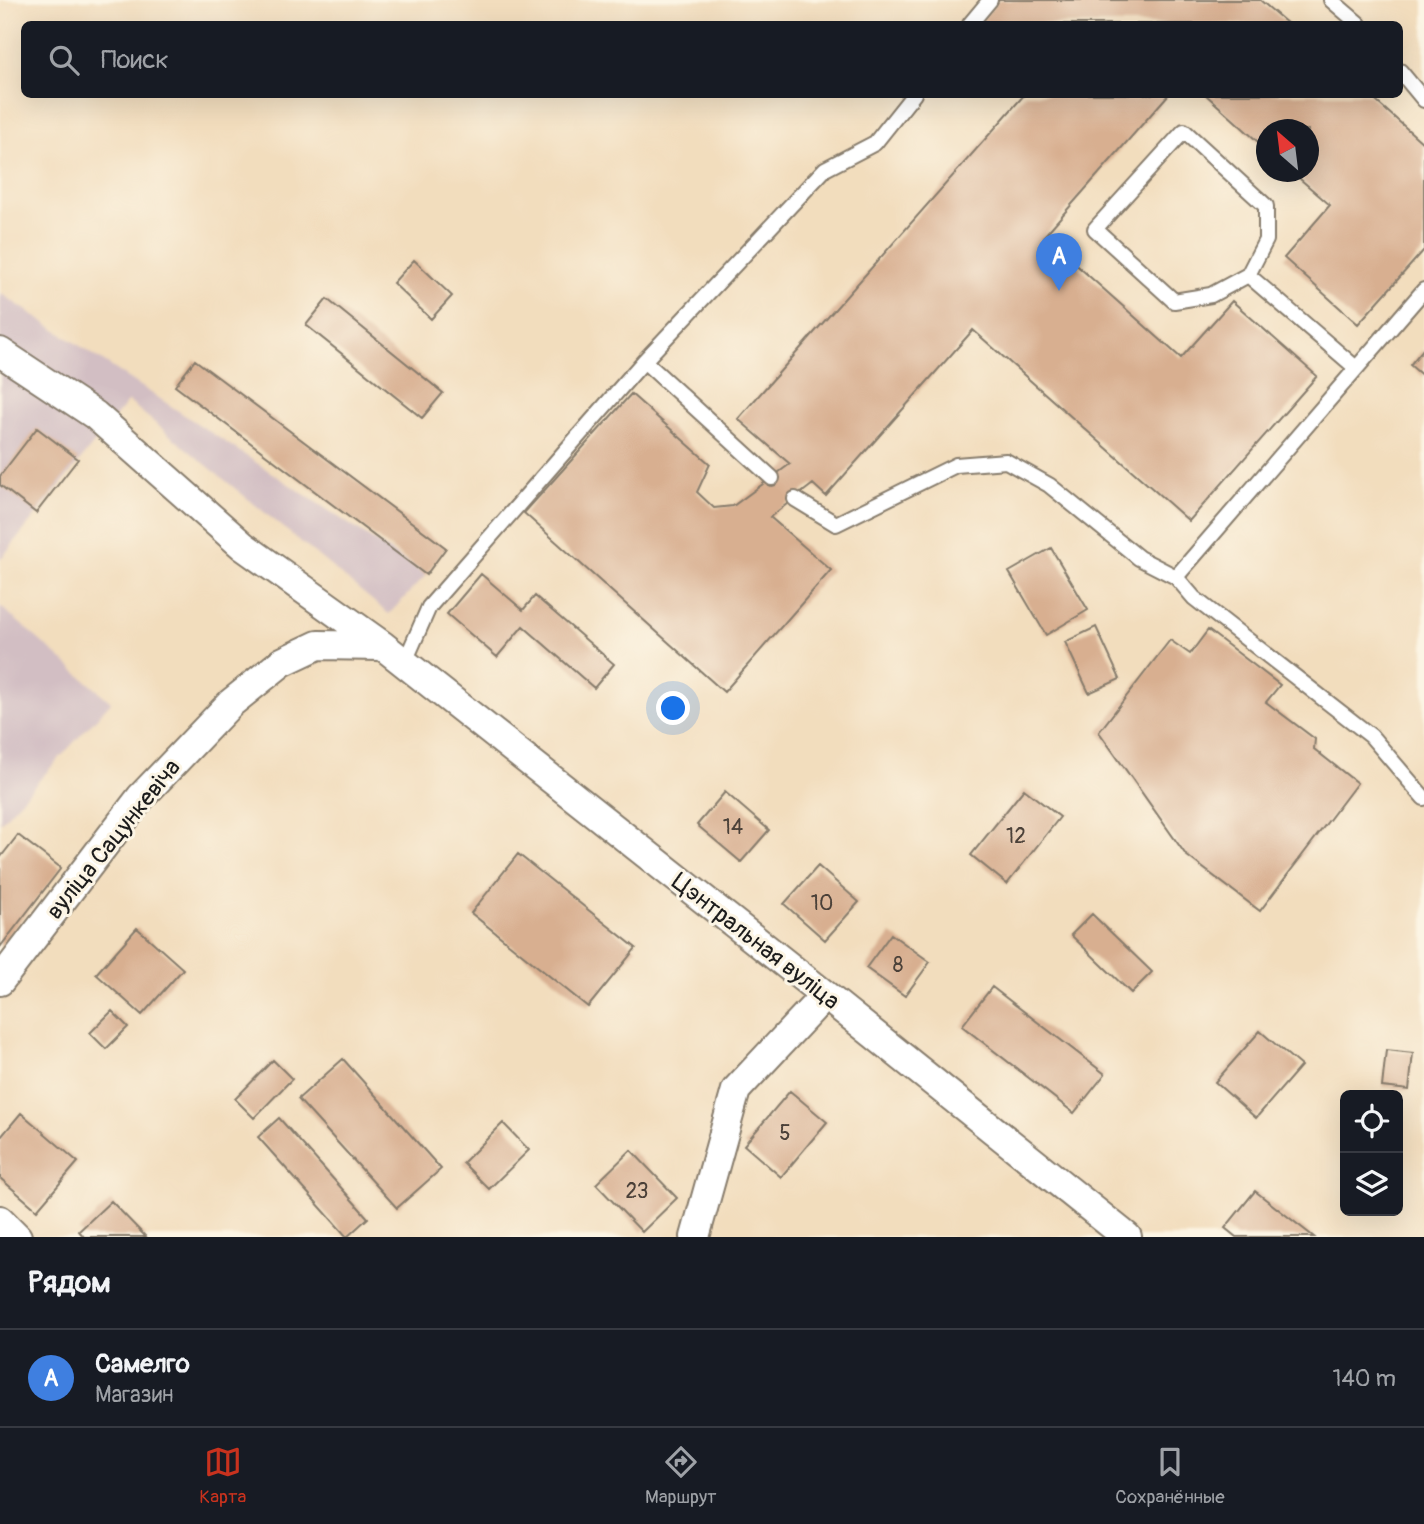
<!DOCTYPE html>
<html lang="ru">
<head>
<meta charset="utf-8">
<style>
	body { margin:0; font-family:Pangolin,sans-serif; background:#242831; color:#f1f3f6 }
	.controls { position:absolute; right:21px; bottom:21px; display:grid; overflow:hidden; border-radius:10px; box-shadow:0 7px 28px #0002 }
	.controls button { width:63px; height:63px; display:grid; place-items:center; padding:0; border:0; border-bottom:2px solid #363941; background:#171b24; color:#f1f3f6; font:35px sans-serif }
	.compass { position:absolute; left:1256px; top:119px; width:63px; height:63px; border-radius:50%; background:#171b24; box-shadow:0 7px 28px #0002; rotate:332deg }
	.you { position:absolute; left:674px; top:709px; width:24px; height:24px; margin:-18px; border:5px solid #fff; border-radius:50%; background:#1a73e8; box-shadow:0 0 0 10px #1a73e833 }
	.badge { display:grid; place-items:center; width:46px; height:46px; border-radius:50%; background:#c8321e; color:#fff; font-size:23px; font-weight:700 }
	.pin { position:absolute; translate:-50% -58px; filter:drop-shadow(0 2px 4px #0008) }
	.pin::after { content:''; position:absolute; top:37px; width:24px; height:21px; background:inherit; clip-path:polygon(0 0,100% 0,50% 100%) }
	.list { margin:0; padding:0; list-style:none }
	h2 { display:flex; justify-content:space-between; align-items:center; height:91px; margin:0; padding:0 28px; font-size:30px }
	h2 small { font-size:23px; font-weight:400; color:#9ea1a6 }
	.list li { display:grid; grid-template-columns:46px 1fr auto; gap:21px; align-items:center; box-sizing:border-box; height:98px; padding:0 28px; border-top:2px solid #363941 }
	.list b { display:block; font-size:26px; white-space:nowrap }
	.list p { margin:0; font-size:23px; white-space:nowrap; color:#9ea1a6 }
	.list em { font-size:23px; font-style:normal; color:#9ea1a6 }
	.icon { flex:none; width:38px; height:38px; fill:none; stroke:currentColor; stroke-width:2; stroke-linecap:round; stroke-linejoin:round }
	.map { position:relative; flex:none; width:1424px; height:1237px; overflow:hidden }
	.search { position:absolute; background:#171b24; box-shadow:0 7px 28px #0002; left:21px; right:21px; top:21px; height:77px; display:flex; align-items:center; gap:18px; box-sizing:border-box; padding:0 24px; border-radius:10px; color:#9ea1a6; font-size:26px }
	.sheet { height:189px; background:#171b24 }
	nav { display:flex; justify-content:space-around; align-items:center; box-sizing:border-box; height:98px; border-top:2px solid #363941; background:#171b24; font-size:19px; color:#9ea1a6 }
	nav a { display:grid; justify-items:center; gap:4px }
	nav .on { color:#c8321e }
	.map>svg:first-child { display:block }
	.industrial { fill:#d2bec3 }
	.building { fill:#d8af90 }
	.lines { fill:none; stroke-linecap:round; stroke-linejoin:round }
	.lane-casing { stroke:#877c6c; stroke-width:18 }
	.street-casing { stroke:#877c6c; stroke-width:32 }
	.lane { stroke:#fff; stroke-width:14 }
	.street { stroke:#fff; stroke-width:28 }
	.labels { text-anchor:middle; stroke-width:6; stroke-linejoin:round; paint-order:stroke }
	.number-label { font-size:21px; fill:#4b4139 }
	.street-label { font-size:24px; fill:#1c1c1c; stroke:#fcf5e5 }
</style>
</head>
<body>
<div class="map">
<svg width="1424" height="1237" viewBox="0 0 1424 1237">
	<rect width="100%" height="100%" fill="#fcf5e5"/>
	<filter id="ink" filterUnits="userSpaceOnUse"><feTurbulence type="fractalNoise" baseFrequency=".0143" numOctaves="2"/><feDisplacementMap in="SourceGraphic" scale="14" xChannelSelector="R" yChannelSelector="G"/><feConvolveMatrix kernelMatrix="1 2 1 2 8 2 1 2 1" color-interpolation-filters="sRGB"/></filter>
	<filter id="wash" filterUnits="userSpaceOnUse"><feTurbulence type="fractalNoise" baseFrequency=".00686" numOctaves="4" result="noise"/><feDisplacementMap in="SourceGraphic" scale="28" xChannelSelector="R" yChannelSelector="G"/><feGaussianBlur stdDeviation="1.57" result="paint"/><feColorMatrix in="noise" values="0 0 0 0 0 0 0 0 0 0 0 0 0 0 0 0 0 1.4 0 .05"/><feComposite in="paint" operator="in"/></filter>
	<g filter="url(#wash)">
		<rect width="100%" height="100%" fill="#f2ddbd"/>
		<path class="industrial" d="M0 293 426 575 389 614 128 401 0 560Z
			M0 606 111 702 0 823Z"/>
		<g id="blocks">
			<path class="building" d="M999 0H1260L1288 24H984L980 22Z
				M1025 94H1169L1044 236 1181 358 1232 301 1317 376 1189 521 973 330 826 496 813 484 770 517 831 570 724 692 524 513 631 394 710 464 697 492 714 508 733 506 790 464 738 419Z
				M1205 94H1368L1424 144V250L1358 324 1284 258 1330 205 1292 172H1308V130H1266V149Z
				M414 260 452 296 431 319 393 283Z
				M327 299 443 393 422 418 306 325Z
				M1424 348V377L1410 365Z
				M195 360 446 548 426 575 175 386Z
				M37 428 78 459 36 513 0 485V476Z
				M1051 548 1088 610 1046 635 1009 572Z
				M481 574 523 610 535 596 614 664 594 688 523 626 497 657 447 614Z
				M1096 627 1120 679 1089 693 1065 642Z
				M1208 630 1280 685 1266 702 1315 739 1314 749 1357 783 1260 911 1186 855 1099 732 1170 640 1190 654Z
				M1024 789 1060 817 1007 884 971 855Z
				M725 792 769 830 741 862 697 825Z
				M18 835 61 868 0 947V858Z
				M518 854 636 948 588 1007 471 913Z
				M818 866 859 902 825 940 784 904Z
				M1092 914 1152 972 1131 993 1071 935Z
				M137 928 183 969 142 1015 96 974Z
				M891 934 930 962 905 996 866 968Z
				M992 987 1105 1074 1074 1113 962 1026Z
				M112 1011 128 1027 106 1049 90 1033Z
				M1260 1031 1301 1066 1256 1118 1215 1082Z
				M1386 1050 1413 1053 1409 1090 1382 1087Z
				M343 1059 441 1169 397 1208 298 1099Z
				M273 1060 292 1079 254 1118 235 1099Z
				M790 1091 827 1122 781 1177 744 1145Z
				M21 1113 78 1162 37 1210 0 1178V1138Z
				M279 1118 368 1218 347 1237 258 1137Z
				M503 1123 529 1150 489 1189 463 1163Z
				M631 1150 677 1198 642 1232 596 1184Z
				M1255 1191 1314 1237H1236L1225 1228Z
				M111 1201 146 1237H84L79 1231Z"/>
		</g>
	</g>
	<g filter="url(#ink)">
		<use href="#blocks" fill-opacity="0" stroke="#877c6c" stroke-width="2"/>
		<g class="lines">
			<defs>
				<path id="lane" d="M1331 0 1359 24
					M970 24 990 0
					M1400 71 1424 100
					M1248 275 1211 295 1174 301 1095 229 1184 131 1266 206V240L1248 275 1356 368
					M644 361 772 478
					M795 499 836 524 956 465 1006 461 1049 485 1139 558 1176 577 1424 290
					M1176 577 1194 598 1371 736 1424 798
					M404 664 429 607 644 361 825 169 875 143 914 94"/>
				<path id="street" d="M0 352 95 415 243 546 383 646 825 995 1127 1237
					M0 981 141 797 231 703 282 662 318 645 383 646
					M0 1220 17 1237
					M695 1237 736 1090 825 995"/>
			</defs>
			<use href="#lane" class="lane-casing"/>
			<use href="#street" class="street-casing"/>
			<use href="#lane" class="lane"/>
			<use href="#street" class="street"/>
		</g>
	</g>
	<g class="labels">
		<g class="number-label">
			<text x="733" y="834">14</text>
			<text x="1016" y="843">12</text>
			<text x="822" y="910">10</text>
			<text x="898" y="972">8</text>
			<text x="785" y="1140">5</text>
			<text x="637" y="1198">23</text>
		</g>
		<g class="street-label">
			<text transform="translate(113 839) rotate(-51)" y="8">вуліца Сацункевіча</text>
			<text transform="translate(756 941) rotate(38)" y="8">Цэнтральная вуліца</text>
		</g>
	</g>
</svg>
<div class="controls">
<button><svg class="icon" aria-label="locate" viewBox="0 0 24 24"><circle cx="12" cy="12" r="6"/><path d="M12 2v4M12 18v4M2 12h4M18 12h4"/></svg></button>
<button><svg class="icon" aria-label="layers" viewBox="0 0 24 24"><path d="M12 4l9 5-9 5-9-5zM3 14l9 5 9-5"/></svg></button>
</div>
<svg class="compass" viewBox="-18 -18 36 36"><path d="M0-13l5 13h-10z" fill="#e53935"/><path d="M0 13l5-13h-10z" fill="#9ea1a6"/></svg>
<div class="you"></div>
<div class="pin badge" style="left:1059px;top:291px;background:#3f7fe0">A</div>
<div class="search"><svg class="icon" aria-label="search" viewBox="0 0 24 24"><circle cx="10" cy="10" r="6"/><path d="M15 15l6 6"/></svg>Поиск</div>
</div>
<section class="sheet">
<h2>Рядом<small></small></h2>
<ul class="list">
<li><span class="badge" style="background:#3f7fe0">A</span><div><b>Самелго</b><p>Магазин</p></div><em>140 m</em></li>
</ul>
</section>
<nav>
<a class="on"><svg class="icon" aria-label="map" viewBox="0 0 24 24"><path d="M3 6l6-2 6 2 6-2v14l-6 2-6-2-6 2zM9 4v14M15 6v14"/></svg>Карта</a>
<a><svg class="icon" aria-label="directions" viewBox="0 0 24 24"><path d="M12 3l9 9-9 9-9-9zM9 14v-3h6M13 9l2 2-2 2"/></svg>Маршрут</a>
<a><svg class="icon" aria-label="saved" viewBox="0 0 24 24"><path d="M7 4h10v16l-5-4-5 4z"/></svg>Сохранённые</a>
</nav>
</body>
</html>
